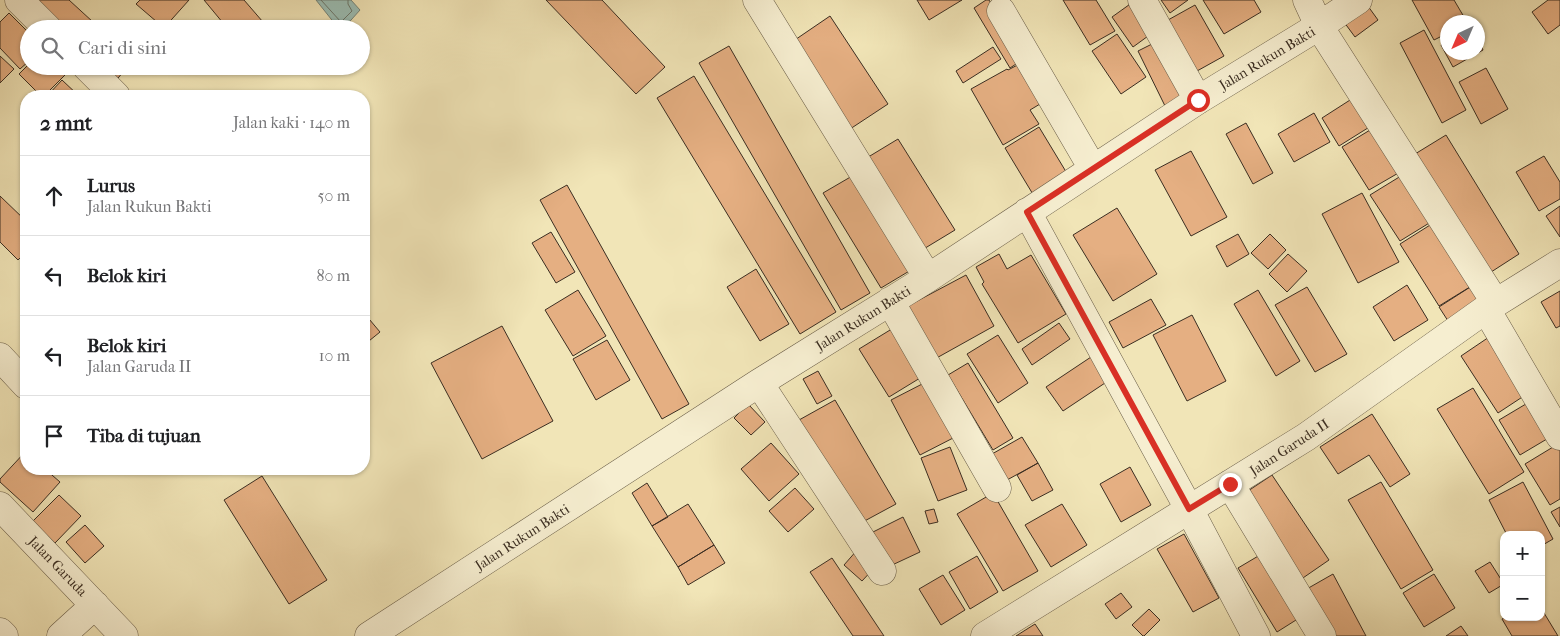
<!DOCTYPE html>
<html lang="id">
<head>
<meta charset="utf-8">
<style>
	body { margin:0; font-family:"IM FELL French Canon",serif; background:#f6f6f6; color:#202124 }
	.controls { position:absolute; right:15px; bottom:15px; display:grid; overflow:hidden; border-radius:10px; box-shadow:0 1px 4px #0004 }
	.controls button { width:45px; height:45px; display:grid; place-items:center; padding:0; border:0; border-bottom:1px solid #e0e0e0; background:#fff; color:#202124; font:25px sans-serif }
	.compass { position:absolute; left:1440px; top:15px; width:45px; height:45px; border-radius:50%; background:#fff; box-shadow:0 1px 4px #0004; rotate:224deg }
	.stop { position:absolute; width:15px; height:15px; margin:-11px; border:4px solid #d93025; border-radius:50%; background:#fff }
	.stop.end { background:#d93025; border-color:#fff; box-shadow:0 1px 5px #0008 }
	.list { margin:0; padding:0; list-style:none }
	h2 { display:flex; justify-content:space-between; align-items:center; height:65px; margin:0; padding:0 20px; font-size:21px }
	h2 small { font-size:16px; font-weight:400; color:#757577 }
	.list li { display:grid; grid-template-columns:32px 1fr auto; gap:15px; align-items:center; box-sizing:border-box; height:80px; padding:0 20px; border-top:1px solid #e0e0e0 }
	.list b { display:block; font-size:19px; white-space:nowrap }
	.list p { margin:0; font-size:16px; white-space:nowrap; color:#757577 }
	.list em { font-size:16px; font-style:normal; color:#757577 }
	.icon { flex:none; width:28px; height:28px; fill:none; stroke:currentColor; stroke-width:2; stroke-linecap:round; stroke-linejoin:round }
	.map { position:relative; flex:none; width:1560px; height:636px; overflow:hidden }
	.search { position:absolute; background:#fff; box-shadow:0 1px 4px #0004; left:20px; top:20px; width:350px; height:55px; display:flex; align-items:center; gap:12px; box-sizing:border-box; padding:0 18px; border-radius:28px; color:#757577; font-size:19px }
	.panel { position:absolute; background:#fff; box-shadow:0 1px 4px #0004; left:20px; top:90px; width:350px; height:385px; border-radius:20px }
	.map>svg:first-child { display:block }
	.water { fill:#9bbeb4; stroke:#75847a }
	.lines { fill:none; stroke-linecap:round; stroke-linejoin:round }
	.shore { stroke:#6b766b; stroke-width:1 }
	.building { fill:#e5af82; stroke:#3b2e22 }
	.street-casing { stroke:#685c47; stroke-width:29 }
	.street { stroke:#f6eed0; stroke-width:28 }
	.route { stroke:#d93025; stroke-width:6 }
	.labels { text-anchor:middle; stroke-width:4; stroke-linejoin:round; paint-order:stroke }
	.street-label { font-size:14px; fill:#3b2e22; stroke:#f6eed0 }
</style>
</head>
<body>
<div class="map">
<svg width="1560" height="636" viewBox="0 0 1560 636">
	<rect width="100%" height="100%" fill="#f1e5b7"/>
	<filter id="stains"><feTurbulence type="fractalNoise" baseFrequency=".004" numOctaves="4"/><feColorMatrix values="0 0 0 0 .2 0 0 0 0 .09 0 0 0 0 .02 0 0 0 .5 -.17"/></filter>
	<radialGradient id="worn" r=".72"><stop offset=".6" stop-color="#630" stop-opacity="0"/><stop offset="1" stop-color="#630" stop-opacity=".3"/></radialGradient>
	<path class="water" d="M316 0H351L360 10 343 29H339Z"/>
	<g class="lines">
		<path class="shore" d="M321 0 341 22 352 11 348 4V0"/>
	</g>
	<path class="building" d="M24 0H69L93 22 86 29H53Z
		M140 0H189L164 28 136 4Z
		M204 0H244L269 29H228Z
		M546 0H602L665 67 636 94Z
		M917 0H962L929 20Z
		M986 0H989L1025 58 1010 68 974 8Z
		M1063 0H1096L1115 31 1090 45Z
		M1161 0H1188L1170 13Z
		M1203 0H1254L1261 12 1224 34Z
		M1412 0H1454L1467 22H1448V33L1434 40Z
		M1548 0H1560V25L1548 34 1532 12Z
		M1133 2 1155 31 1133 47 1112 17Z
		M1365 2 1378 20 1355 37 1341 18Z
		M1195 5 1224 56 1197 71 1168 20Z
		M9 13 29 33V61L20 69 0 48V22Z
		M830 16 888 104 844 133 786 46Z
		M1424 30 1466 110 1442 123 1400 43Z
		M1117 34 1146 77 1121 94 1092 51Z
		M1478 40 1483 50 1453 67 1441 45 1448 42V52H1478Z
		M1158 41 1187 100 1167 110 1138 51Z
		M729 46 870 293 841 310 699 63Z
		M993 47 1001 59 963 83 956 71Z
		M0 56 14 69 0 83Z
		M1027 60 1050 98 1030 110 1039 124 1003 145 971 89 1007 69 1008 70Z
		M29 64V66H58L66 74 44 96H41L19 74Z
		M94 66H128L114 83Z
		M1486 68 1508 109 1481 124 1459 82Z
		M694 76 836 312 800 334 657 98Z
		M62 80 79 96H47Z
		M1361 93 1379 121 1339 146 1322 118Z
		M1314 113 1330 142 1294 162 1278 134Z
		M1246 123 1273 173 1253 184 1226 134Z
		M1380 124 1407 168 1369 190 1342 147Z
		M1039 127 1068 175 1034 196 1005 148Z
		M1446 135 1519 254 1488 274 1415 154Z
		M898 139 955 230 917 253 860 162Z
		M1191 151 1227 217 1191 236 1155 170Z
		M1544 156 1560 182V199L1539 211 1516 172Z
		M1409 171 1439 217 1400 241 1370 195Z
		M859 172 916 267 881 288 823 193Z
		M567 185 689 404 662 419 540 200Z
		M1362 193 1399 262 1358 283 1322 214Z
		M0 196 26 221V252L18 260 0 242Z
		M1560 206V237L1546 216Z
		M1117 208 1157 274 1113 301 1073 235Z
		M1438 220 1478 282 1439 306 1400 244Z
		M551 232 575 272 556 283 532 243Z
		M1238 234 1249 254 1227 267 1216 246Z
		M1270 234 1286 250 1268 269 1251 253Z
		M999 254 1007 269 1031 255 1066 314 1018 343 982 284 984 282 976 267Z
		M1288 254 1307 271 1287 292 1269 274Z
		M756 269 789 324 760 341 727 287Z
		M966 275 994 326 933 360 904 308Z
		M1478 282 1489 298 1450 324 1439 307Z
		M1407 285 1428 320 1394 341 1373 307Z
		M1307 287 1347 354 1315 372 1275 305Z
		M578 290 606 336 573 356 545 310Z
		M1258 290 1300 361 1276 376 1234 304Z
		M1560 291V326L1556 328 1541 302Z
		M1151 299 1166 325 1123 348 1109 322Z
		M364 313 380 332 364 345Z
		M1192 315 1226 381 1187 401 1153 335Z
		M1059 323 1070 339 1032 365 1022 349Z
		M502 326 553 421 482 459 431 363Z
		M895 327 925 375 889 397 859 349Z
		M1495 333 1533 390 1498 413 1461 356Z
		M998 335 1028 383 998 403 967 354Z
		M607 340 630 380 596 400 573 359Z
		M1094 355 1111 379 1063 411 1046 387Z
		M968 363 1013 438 993 450 948 375Z
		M818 371 832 396 817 404 803 379Z
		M928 381 957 436 920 455 891 400Z
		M1473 388 1524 472 1489 494 1437 409Z
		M1536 398 1557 433 1520 455 1499 420Z
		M835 400 896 504 859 524 799 420Z
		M748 404 765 422 751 435 734 418Z
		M1372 414 1410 474 1390 487 1369 455 1338 474 1320 447Z
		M1022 437 1038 463 1007 480 992 454Z
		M771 443 799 474 769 501 741 469Z
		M1558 444 1560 448V499L1550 505 1525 464Z
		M950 447 967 490 938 501 921 458Z
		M26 451V469H45L60 482 33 512 0 482V479Z
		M1038 463 1053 490 1032 501 1017 475Z
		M1130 467 1151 505 1121 522 1100 484Z
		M1272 475 1329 560 1300 580 1242 495Z
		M262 476 327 580 289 604 224 500Z
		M1381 482 1433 570 1401 589 1348 500Z
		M1523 482 1553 539 1541 546V535H1507L1489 500Z
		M647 483 668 517 652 526 632 493Z
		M795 488 814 509 788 532 769 511Z
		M993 493 1038 571 1003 591 957 514Z
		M59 495 81 516 55 543 33 521Z
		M688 504 714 545 678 567 652 526Z
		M1062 504 1087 545 1051 567 1025 525Z
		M1560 507V527L1551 512Z
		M934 509 938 522 929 524 925 511Z
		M903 517 920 552 890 566 873 532Z
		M85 525 104 546 85 563 66 542Z
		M1184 534 1219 598 1193 612 1157 549Z
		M714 545 725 563 688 585 678 567Z
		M858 549 876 566 862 581 844 565Z
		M1265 552 1304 615 1277 632 1238 568Z
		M977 556 998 592 970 609 949 572Z
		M832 558 884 636H853L810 572Z
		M1490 562 1504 584 1489 593 1475 571Z
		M1333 574 1366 636H1330L1305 590Z
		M1434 574 1455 608 1424 627 1403 593Z
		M943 575 965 610 941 625 919 589Z
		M1121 593 1132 607 1116 619 1105 604Z
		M1541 608 1558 636H1512L1502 619 1506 617H1541Z
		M1149 609 1160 620 1144 636H1143L1132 625Z
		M1035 624 1043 636H1016Z
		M1461 626 1468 636H1446Z"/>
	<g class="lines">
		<defs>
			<path id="street" d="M19 0 48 29
				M757 0 928 278
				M1142 0 1198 100
				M1307 0 1319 26 1495 302
				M1001 11 1093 169
				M86 66 116 96
				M1027 212 1189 509 1256 636
				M890 301 997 488
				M1486 309 1560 436
				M0 357 26 385
				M759 383 882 571
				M1230 484 1322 636
				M0 506 124 636
				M0 632 4 636
				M61 636 95 605
				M369 636 759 383 928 278 1198 100 1319 26 1358 0
				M985 636 1306 437 1486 309 1560 263"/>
		</defs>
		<use href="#street" class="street-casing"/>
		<use href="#street" class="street"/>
	</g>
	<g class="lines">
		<path class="route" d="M1198 100 1027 212 1189 509 1230 484"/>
	</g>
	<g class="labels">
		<g class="street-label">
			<text transform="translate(1267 58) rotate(-31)" y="5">Jalan Rukun Bakti</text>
			<text transform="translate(863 318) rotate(-32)" y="5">Jalan Rukun Bakti</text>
			<text transform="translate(1289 447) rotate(-33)" y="5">Jalan Garuda II</text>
			<text transform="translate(522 537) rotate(-33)" y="5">Jalan Rukun Bakti</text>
			<text transform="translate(58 566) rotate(46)" y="5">Jalan Garuda</text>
		</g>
	</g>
	<rect width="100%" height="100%" filter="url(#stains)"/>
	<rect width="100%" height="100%" fill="url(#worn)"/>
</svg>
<div class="controls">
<button>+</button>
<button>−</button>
</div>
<svg class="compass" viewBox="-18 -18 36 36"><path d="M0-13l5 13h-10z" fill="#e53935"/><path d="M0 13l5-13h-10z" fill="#757577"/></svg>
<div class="stop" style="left:1198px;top:100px"></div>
<div class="stop end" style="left:1230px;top:484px"></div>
<div class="search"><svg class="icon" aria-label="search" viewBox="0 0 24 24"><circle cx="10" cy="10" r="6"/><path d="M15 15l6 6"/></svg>Cari di sini</div>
<section class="panel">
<h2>2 mnt<small>Jalan kaki · 140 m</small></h2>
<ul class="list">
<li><svg class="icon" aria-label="ahead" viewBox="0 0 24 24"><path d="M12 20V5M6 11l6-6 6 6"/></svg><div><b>Lurus</b><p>Jalan Rukun Bakti</p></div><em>50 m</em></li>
<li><svg class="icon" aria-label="left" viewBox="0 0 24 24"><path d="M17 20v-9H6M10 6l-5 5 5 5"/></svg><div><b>Belok kiri</b></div><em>80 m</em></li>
<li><svg class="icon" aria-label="left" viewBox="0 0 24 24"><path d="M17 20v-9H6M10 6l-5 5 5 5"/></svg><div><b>Belok kiri</b><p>Jalan Garuda II</p></div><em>10 m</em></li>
<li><svg class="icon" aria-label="arrive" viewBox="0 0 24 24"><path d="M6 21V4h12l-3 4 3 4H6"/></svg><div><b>Tiba di tujuan</b></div></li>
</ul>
</section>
</div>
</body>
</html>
